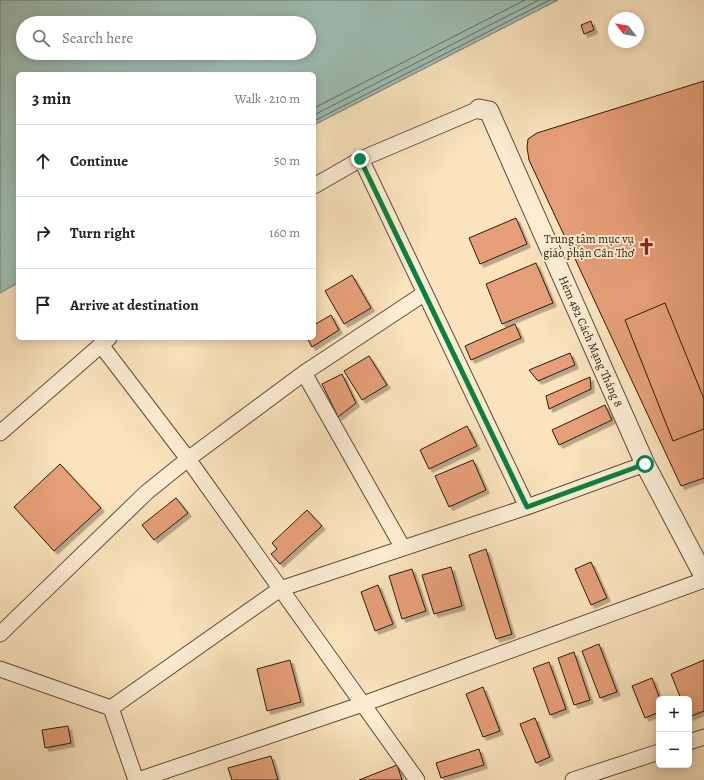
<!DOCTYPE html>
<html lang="en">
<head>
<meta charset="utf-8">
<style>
	body { margin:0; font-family:Alegreya,serif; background:#f2f2f2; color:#222 }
	.controls { position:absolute; right:12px; bottom:12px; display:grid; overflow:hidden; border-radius:6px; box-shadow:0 2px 10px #0003 }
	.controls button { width:36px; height:36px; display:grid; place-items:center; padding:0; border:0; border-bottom:1px solid #e0e0e0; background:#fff; color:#222; font:20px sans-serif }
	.compass { position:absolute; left:608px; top:12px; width:36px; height:36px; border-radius:50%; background:#fff; box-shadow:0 2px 10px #0003; rotate:301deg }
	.stop { position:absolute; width:12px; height:12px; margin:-9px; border:3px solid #0b8043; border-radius:50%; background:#fff }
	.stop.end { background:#0b8043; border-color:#fff; box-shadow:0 1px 4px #0008 }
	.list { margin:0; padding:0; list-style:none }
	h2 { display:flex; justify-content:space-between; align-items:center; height:52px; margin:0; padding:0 16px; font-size:17px }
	h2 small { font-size:13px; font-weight:400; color:#767676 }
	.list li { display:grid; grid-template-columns:26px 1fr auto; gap:12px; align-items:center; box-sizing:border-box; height:72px; padding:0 16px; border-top:1px solid #e0e0e0 }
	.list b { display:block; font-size:15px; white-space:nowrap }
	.list em { font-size:13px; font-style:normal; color:#767676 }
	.icon { flex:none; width:22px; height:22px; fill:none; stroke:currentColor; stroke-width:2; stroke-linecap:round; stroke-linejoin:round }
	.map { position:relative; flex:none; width:704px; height:780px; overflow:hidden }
	.search { position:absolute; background:#fff; box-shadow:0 2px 10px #0003; left:16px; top:16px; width:300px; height:44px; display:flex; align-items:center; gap:10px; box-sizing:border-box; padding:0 14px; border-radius:22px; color:#767676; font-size:15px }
	.panel { position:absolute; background:#fff; box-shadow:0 2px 10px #0003; left:16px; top:72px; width:300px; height:268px; border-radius:6px }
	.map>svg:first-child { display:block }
	.water { fill:#9ebeb5; stroke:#707c71; fill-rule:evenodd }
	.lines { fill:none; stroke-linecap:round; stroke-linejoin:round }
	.shore { stroke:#646c60; stroke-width:1 }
	.building { fill:#e69f79; stroke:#2a1a0a; filter:url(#shadow) }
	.minor-casing { stroke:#5e4c37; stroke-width:17 }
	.tertiary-casing { stroke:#5e4c37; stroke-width:21 }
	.minor { stroke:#fcedd4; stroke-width:15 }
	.tertiary { stroke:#fcedd4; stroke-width:19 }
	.route { stroke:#0b8043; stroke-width:5 }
	.labels { text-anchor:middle; stroke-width:4; stroke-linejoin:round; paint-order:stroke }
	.poi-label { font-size:12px; fill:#2a1a0a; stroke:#fcedd4; text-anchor:end }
	.street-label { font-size:12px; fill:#2a1a0a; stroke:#fcedd4 }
</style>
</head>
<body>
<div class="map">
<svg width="704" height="780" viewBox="0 0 704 780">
	<defs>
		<filter id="shadow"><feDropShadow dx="3.5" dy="3.5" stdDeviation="0" flood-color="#0004"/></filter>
	</defs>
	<rect width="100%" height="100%" fill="#fae3bd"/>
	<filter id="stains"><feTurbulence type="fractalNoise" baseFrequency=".005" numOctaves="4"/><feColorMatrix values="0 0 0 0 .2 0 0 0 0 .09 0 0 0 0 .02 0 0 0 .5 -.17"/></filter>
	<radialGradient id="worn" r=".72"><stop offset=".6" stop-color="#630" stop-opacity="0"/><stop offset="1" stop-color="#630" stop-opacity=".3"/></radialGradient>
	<path class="water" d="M0 0H558L314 125V74H18V283L0 293ZM23 23H309V53H23Z"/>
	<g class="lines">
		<path class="shore" d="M314 108 525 0
			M314 115 539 0
			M314 121 550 0"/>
	</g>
	<path class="building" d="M591 21 594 30 584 34 581 25Z
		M704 81V478L681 486 529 160 527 147 528 139 537 133Z
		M516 218 527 244 480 264 469 238Z
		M536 263 553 303 502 324 486 284Z
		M352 275 371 308 344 324 325 291Z
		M665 303 704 399V429L673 441 625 320Z
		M331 315 339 330 312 347 307 338H314V325Z
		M515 324 521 338 471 360 465 346Z
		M570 353 575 365 538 381 529 370Z
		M369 356 387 385 362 400 344 371Z
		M342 374 356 403 338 417 322 384Z
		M590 377 591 389 549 409 546 396Z
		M605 405 612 420 559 445 552 430Z
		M467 426 477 446 429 469 420 450Z
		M473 460 486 490 449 507 435 476Z
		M60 464 101 508 54 551 14 507Z
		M176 498 188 513 154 540 142 525Z
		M307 510 322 526 280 564 271 554 277 549 272 543Z
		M486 549 512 634 496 639 469 555Z
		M591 562 607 598 591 605 575 569Z
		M451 567 462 606 434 614 422 575Z
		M412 569 426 611 402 619 389 576Z
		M378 585 393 624 375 631 361 592Z
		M599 644 617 692 600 698 582 651Z
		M574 652 590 700 574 705 558 658Z
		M290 660 301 702 267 711 257 669Z
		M704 660V711L689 717V699H681L671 674Z
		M549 662 566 709 550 715 533 668Z
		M652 678 660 699 659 712 645 718 632 686Z
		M483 687 500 731 483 737 466 694Z
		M535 718 550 757 536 763 520 724Z
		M68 726 71 743 45 748 42 730Z
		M479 749 484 765 441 778 436 763Z
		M271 756 278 780H232L228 768Z
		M397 765 402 780H359Z"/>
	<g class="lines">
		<defs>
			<path id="minor" d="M361 159 527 507
				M314 186 361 159 479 109
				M101 345 188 459 417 780
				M304 373 403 548
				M0 433 109 338
				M0 634 147 492 188 459 304 373 425 293
				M0 669 111 708 280 589 527 507 645 464
				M111 708 136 780
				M689 742 704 737
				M138 780 363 704 704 580
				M573 780 659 752"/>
			<g id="tertiary">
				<path id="s1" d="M479 109 489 111 645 464 704 576"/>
			</g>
		</defs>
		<use href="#minor" class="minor-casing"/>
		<use href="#tertiary" class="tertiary-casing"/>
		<use href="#minor" class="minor"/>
		<use href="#tertiary" class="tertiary"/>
	</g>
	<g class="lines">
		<path class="route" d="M360 159 527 507 645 464"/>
	</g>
	<defs>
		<symbol id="church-bare" viewBox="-9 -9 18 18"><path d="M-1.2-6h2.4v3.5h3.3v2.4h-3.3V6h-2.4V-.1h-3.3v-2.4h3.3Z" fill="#8f2418" stroke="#fcedd4" stroke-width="2.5" paint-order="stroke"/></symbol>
	</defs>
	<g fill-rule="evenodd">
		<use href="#church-bare" x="634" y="234" width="25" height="25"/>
	</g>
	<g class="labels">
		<g class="poi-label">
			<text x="634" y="243">Trung tâm mục vụ<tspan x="634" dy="14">giáo phận Cần Thơ</tspan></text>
		</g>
		<g class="street-label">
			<text dy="4" stroke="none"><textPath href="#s1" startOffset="262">Hẻm 482 Cách Mạng Tháng 8</textPath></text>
		</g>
	</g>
	<rect width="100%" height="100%" filter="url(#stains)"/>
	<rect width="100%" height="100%" fill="url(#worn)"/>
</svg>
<div class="controls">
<button>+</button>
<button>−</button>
</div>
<svg class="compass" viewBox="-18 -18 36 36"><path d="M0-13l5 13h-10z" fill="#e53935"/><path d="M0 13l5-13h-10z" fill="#767676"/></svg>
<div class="stop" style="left:645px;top:464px"></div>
<div class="stop end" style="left:360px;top:159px"></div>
<div class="search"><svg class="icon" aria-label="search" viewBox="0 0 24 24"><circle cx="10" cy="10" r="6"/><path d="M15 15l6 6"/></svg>Search here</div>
<section class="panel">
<h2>3 min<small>Walk · 210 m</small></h2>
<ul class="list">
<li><svg class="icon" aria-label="ahead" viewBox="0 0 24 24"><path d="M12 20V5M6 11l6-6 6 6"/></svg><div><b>Continue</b></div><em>50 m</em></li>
<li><svg class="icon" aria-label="right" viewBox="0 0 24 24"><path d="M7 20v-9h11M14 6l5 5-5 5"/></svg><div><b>Turn right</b></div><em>160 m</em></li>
<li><svg class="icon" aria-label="arrive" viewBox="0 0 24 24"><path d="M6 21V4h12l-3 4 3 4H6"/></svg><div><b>Arrive at destination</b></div></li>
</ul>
</section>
</div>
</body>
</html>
